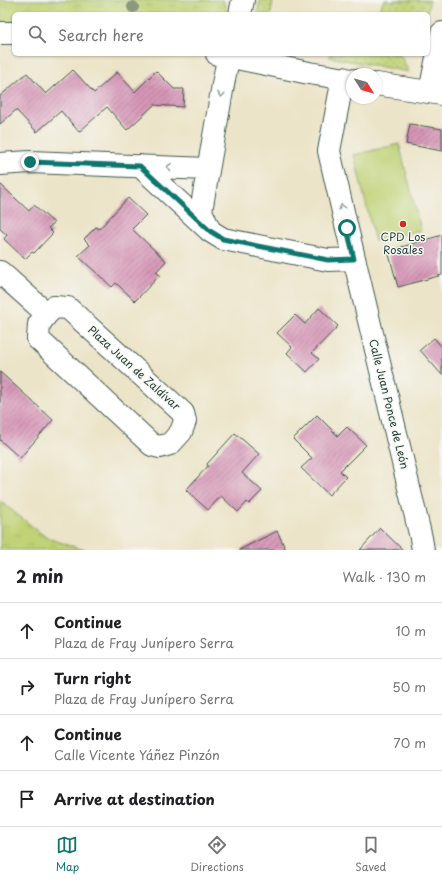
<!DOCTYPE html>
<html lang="en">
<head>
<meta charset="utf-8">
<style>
	body { margin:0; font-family:"Playpen Sans",sans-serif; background:#f2f2f2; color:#202124 }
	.compass { position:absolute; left:346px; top:68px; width:36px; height:36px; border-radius:50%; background:#fff; box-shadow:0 1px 3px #0004; rotate:127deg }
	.stop { position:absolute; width:12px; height:12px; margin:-9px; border:3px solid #0f766e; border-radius:50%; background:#fff }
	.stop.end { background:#0f766e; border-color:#fff; box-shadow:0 1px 4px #0008 }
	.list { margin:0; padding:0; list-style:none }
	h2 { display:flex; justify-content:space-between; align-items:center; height:52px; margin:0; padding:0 16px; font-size:17px }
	h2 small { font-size:13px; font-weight:400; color:#757577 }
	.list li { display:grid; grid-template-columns:26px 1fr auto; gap:12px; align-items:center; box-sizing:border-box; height:56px; padding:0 16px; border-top:1px solid #e0e0e0 }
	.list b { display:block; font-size:15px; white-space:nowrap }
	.list p { margin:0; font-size:13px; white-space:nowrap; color:#757577 }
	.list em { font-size:13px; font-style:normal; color:#757577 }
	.icon { flex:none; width:22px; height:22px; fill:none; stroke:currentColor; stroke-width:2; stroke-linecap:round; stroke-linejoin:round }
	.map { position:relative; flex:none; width:442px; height:550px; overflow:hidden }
	.search { position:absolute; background:#fff; box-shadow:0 1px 3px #0004; left:12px; right:12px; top:12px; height:44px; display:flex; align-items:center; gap:10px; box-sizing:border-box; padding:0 14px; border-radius:6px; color:#757577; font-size:15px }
	.sheet { height:276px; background:#fff }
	nav { display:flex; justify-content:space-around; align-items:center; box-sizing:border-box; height:56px; border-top:1px solid #e0e0e0; background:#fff; font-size:11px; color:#757577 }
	nav a { display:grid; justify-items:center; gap:2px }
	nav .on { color:#0f766e }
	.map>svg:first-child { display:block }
	.grass { fill:url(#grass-tufts); stroke:#708855 }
	.garden { fill:url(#garden-dots); stroke:#708855 }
	.pitch { fill:#c0d276; stroke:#708855 }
	.building { fill:url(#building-hatch) }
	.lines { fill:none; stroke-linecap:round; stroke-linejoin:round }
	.minor-casing { stroke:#3e564a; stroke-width:24 }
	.minor { stroke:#fff; stroke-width:22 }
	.tree { fill:#8d997e }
	.oneway { stroke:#8f9e9a }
	.route { stroke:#0f766e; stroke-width:5 }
	.poi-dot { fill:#c8321e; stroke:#f6f6f2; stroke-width:1.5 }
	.labels { text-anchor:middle; stroke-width:3; stroke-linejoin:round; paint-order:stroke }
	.poi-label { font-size:11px; fill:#1f3d34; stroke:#f6f6f2 }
	.street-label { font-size:11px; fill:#1f3d34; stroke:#f6f6f2 }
</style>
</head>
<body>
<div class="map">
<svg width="442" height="550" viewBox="0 0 442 550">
	<defs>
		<pattern id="grass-tufts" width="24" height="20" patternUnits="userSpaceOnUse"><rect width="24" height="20" fill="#c0d276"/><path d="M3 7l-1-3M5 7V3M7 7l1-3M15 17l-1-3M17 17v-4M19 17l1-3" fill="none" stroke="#a5b567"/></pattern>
		<pattern id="garden-dots" width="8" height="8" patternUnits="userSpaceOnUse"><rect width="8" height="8" fill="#c0d276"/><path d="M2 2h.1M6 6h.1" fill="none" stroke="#a5b567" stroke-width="1.8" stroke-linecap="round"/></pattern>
		<pattern id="building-hatch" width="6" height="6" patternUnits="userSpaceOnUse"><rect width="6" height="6" fill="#d695b6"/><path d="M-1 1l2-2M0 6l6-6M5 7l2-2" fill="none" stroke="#ad7b95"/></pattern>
	</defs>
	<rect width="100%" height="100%" fill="#f6f6f2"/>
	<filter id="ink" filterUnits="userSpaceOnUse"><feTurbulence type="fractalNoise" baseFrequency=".025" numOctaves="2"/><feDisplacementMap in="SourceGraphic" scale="8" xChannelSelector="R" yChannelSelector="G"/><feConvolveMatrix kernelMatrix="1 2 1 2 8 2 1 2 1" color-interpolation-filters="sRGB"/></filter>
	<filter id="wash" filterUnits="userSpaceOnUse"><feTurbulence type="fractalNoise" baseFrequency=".012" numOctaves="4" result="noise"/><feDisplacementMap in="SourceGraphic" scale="16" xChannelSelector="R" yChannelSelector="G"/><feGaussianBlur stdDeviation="0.9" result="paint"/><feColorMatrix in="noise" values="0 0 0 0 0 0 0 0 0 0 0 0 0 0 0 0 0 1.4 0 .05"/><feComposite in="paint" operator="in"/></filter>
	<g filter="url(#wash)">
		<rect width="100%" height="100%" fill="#ece4c8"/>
		<path class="grass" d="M0 0H223L226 8 227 14H14V23L0 24Z
			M0 501 47 538 85 550H0Z"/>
		<path class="garden" d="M260 0H273L271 14H257Z
			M384 0H389L392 1 393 0H430L427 14H373L380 8Z
			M330 54H400L409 72 329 57Z"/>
		<path class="pitch" d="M399 144 421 230 375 241 354 155Z"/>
		<g id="blocks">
			<path class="building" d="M73 70 94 93 117 72 135 92 156 71 174 89H184L183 107 154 105 127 130 107 107 79 132 61 111 37 132 16 110 0 124V96L27 73 46 94Z
				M410 124 442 129V151L406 144Z
				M0 184 29 211 34 205 54 223 48 228 53 233 34 253 32 252 25 259 4 239 7 235 0 229Z
				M128 198 146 215 132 229 166 261 156 272 160 275 135 301 116 283 112 287 78 256 90 245 84 239 96 227 99 229Z
				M442 235V275L398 287 388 251Z
				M319 308 338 326 312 353 319 359 307 372 287 353 292 347 277 333 295 315 305 324Z
				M434 338 442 347V375L420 350Z
				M0 372 53 420 20 458 0 440Z
				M317 415 338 436 347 427 366 445 340 471 346 477 329 495 301 468 312 458 293 439Z
				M235 433 259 454 242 473 262 491 249 504 247 502 238 512 221 496 208 510 186 490 208 466 207 464Z
				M380 528 403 550H360Z
				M277 531 286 550H239Z"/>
		</g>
	</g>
	<g filter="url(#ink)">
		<use href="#blocks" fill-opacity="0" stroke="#3e564a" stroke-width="1"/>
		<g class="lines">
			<defs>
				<path id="minor" d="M240 14 243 0
					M0 33H14
					M217 54 309 73 352 80
					M229 54 224 79 201 211 210 231 223 239 328 260 354 259
					M343 78 329 151 344 216 421 538 423 550
					M376 84 442 94
					M430 92 442 33
					M0 164 30 162 208 169
					M140 166 208 229
					M0 272 47 314 39 324 38 339 152 445 160 447 170 444 181 432 185 421 183 413 68 308 54 307 47 314"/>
			</defs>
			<use href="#minor" class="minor-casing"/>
			<use href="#minor" class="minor"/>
		</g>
		<circle class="tree" cx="133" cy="7" r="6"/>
		<defs><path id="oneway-chevron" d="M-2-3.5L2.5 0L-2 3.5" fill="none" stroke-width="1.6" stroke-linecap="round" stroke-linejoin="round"/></defs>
		<g class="oneway">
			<use href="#oneway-chevron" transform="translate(221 95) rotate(100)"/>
			<use href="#oneway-chevron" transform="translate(169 167) rotate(-178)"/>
			<use href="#oneway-chevron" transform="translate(342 207) rotate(-103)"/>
		</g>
	</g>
	<g class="lines" filter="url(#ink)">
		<path class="route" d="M30 162 140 166 210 231 223 239 328 260 354 259 347 228"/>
	</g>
	<circle class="poi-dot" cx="403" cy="224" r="4"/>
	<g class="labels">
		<g class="poi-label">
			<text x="403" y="241">CPD Los<tspan x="403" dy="13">Rosales</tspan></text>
		</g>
		<g class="street-label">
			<text transform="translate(134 368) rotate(42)" y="4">Plaza Juan de Zaldívar</text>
			<text transform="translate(389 404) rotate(76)" y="4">Calle Juan Ponce de León</text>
		</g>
	</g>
</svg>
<svg class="compass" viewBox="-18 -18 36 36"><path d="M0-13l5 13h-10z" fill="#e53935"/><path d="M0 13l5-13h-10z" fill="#757577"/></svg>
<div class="stop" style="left:347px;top:228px"></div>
<div class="stop end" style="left:30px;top:162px"></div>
<div class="search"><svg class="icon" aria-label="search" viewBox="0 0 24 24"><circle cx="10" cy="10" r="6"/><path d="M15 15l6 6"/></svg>Search here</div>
</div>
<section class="sheet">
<h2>2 min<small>Walk · 130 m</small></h2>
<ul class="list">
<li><svg class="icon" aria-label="ahead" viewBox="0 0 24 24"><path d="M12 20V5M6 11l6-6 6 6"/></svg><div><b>Continue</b><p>Plaza de Fray Junípero Serra</p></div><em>10 m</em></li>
<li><svg class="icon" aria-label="right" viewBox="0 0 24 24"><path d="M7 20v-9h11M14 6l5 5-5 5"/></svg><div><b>Turn right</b><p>Plaza de Fray Junípero Serra</p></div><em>50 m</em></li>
<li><svg class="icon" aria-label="ahead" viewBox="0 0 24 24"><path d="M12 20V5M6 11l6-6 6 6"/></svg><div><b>Continue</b><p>Calle Vicente Yáñez Pinzón</p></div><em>70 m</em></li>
<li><svg class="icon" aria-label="arrive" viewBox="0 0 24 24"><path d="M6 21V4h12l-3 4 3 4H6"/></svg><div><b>Arrive at destination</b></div></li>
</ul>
</section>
<nav>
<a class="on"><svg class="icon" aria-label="map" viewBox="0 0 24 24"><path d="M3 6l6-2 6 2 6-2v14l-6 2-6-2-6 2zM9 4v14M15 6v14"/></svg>Map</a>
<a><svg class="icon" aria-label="directions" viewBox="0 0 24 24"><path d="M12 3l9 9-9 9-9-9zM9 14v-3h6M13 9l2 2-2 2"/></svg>Directions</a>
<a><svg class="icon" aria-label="saved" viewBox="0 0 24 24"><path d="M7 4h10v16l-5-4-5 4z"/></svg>Saved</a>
</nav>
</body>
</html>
